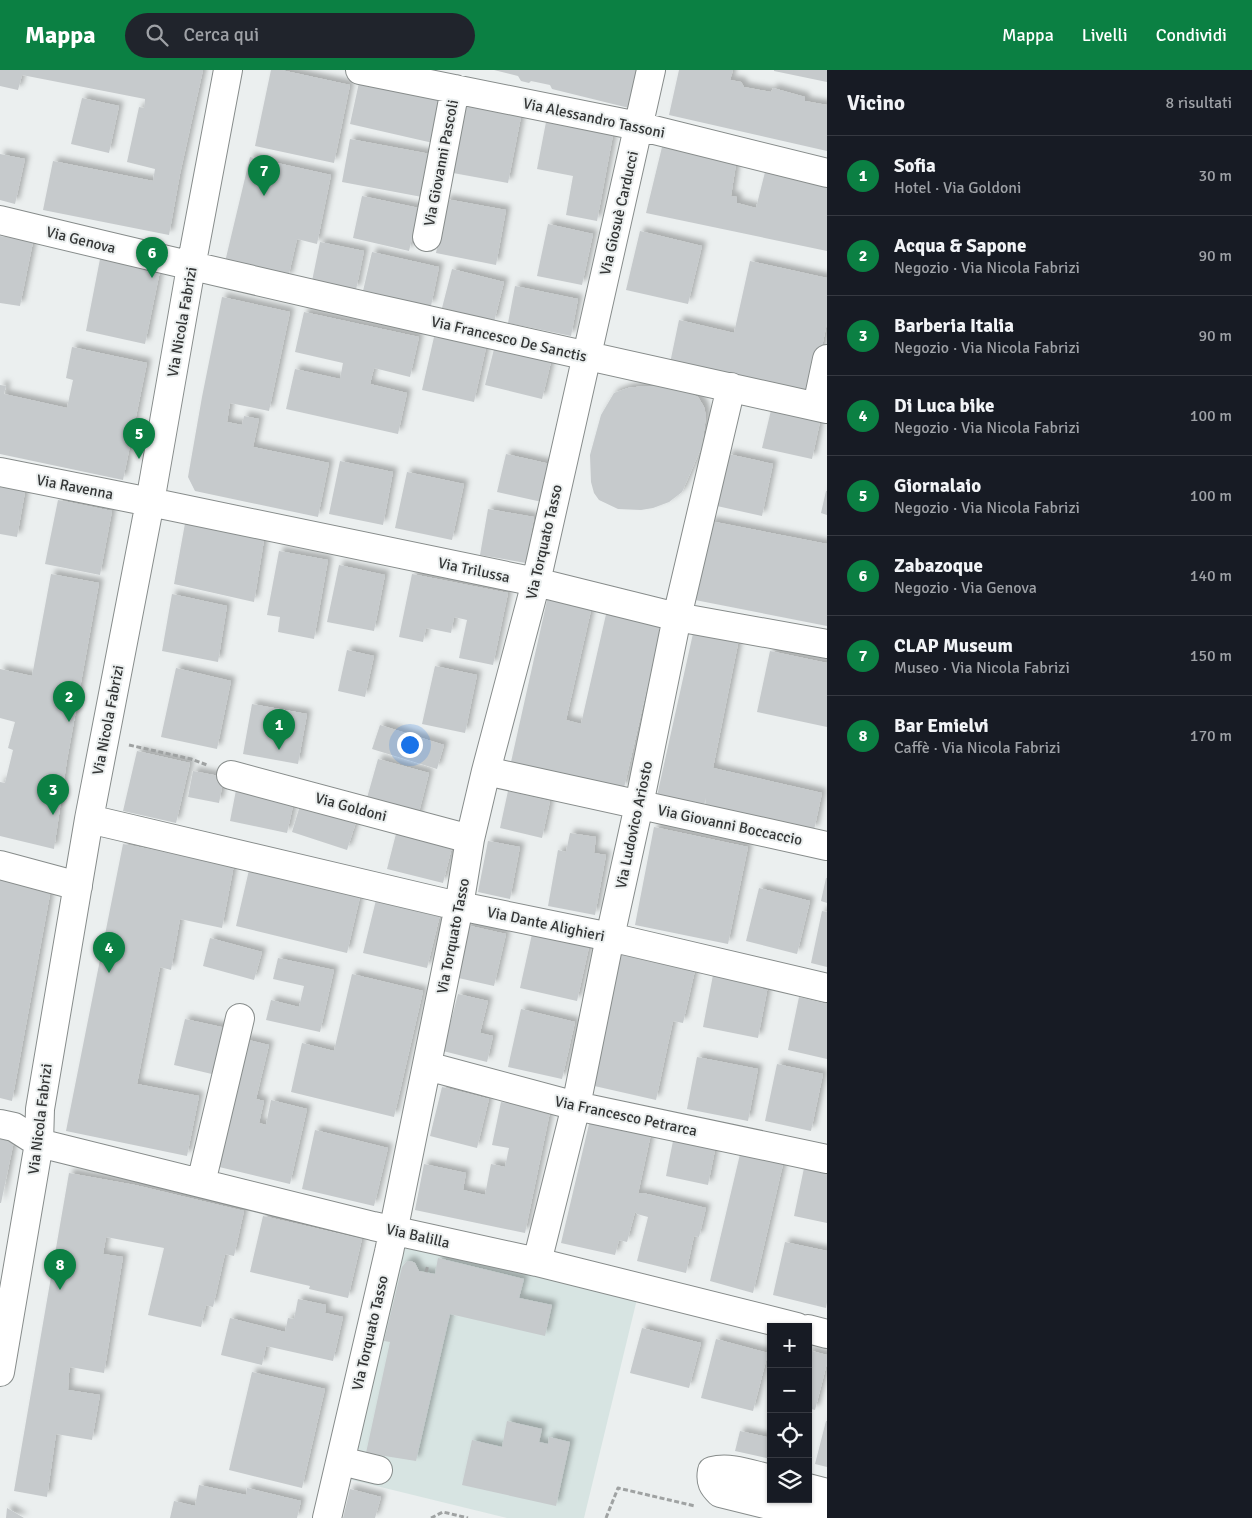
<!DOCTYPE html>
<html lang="it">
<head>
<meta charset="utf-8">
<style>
	body { margin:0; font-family:Signika,sans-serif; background:#20242c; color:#f1f3f6 }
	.controls { position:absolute; right:15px; bottom:15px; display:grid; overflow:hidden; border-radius:0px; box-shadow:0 1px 4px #0004 }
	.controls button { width:45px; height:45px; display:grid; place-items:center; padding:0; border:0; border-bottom:1px solid #363941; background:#171b24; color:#f1f3f6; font:25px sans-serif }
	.you { position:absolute; left:409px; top:674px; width:18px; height:18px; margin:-12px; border:4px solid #fff; border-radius:50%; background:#1a73e8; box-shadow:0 0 0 8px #1a73e833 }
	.badge { display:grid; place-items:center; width:32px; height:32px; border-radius:50%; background:#0b8043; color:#fff; font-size:16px; font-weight:700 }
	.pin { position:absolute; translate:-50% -41px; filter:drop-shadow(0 1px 2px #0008) }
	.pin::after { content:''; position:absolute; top:26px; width:18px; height:15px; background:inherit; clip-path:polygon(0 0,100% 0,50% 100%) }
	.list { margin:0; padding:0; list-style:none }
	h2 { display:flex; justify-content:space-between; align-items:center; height:65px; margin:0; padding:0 20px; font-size:21px }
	h2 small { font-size:16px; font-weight:400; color:#9ea1a6 }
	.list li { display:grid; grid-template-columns:32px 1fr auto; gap:15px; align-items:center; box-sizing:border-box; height:80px; padding:0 20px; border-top:1px solid #363941 }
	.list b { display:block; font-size:19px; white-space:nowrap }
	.list p { margin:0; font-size:16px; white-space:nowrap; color:#9ea1a6 }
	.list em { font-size:16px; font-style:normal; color:#9ea1a6 }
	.icon { flex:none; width:28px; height:28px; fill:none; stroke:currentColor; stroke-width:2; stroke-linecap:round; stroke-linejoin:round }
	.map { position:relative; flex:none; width:827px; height:1448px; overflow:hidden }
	header { display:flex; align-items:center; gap:30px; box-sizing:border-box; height:70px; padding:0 25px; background:#0b8043; color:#fff }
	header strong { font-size:24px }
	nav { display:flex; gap:28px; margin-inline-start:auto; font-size:18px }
	.search { width:350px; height:45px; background:#20242c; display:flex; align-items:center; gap:12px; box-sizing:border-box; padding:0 18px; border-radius:28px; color:#9ea1a6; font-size:19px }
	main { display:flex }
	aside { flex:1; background:#171b24 }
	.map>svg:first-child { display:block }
	.built { fill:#d7e4e2 }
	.building { fill:#c6cacc; filter:url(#shadow) }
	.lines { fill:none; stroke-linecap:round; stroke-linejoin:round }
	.minor-casing { stroke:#878c8b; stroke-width:30 }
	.path { stroke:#9fa2a2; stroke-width:3; stroke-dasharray:5 2.5; stroke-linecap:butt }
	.minor { stroke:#fff; stroke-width:28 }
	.labels { text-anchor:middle; stroke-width:4; stroke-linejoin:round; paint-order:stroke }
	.street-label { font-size:15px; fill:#343636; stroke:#ebefef }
</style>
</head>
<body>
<header>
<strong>Mappa</strong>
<div class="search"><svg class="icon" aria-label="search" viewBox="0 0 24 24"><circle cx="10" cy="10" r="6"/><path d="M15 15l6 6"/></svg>Cerca qui</div>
<nav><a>Mappa</a><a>Livelli</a><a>Condividi</a></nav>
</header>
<main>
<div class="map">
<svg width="827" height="1448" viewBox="0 0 827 1448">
	<defs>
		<filter id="shadow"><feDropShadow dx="4.5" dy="-4.5" stdDeviation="2.5" flood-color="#0004"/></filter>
	</defs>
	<rect width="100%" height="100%" fill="#ebefef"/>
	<path class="built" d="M405 1172 637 1229 584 1448H507L348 1409Z"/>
	<path class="building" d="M0 0H203L180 104 169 165 43 140 53 91 153 111 155 99 127 92 139 37 144 38 145 29 22 5 18 20 0 16Z
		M271 0H281L350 15 334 93 255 76Z
		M494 0H638L629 38 552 19 550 15 531 11 529 13 521 11 518 6Z
		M679 0H733L730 10 741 12 744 17 771 22 773 18 805 27V31L827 35V81L669 45Z
		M774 0H827V12L774 1Z
		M360 8 444 27 433 73 350 54Z
		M82 28 119 36 109 83 71 74Z
		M466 36 521 47 508 113 453 103Z
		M546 52 613 65 597 151 566 145 573 106 537 99Z
		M350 69 430 84 422 127 342 112Z
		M662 77 736 94 731 126 737 127V133L756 138 766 98 827 112V181L646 143Z
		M0 84 25 89 15 134 0 130Z
		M250 87 331 105 317 174 297 169 288 208 225 192Z
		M362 126 419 138 409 181 353 168Z
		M446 129 506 140 496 195 436 183Z
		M548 154 593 164 582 215 537 206Z
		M640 161 702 176 688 234 626 220Z
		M0 166 33 172 20 236 0 233Z
		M320 172 364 181 356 220 312 211Z
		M372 182 439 197 431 236 363 221Z
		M100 189 160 201 145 274 86 261Z
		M750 191 827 208V253L811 328 669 298 679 250 734 263Z
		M452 199 504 212 494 252 442 238Z
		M515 216 578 229 571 266 508 253Z
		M222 227 290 242 269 341 230 333 227 352 242 355 244 346 259 349 253 377 329 393 318 447 195 421 188 407 202 327Z
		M304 242 419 267 410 307 374 298 370 314 407 323 398 364 286 339 295 299 340 309 343 293 295 282Z
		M434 267 486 278 474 332 422 320Z
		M72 277 147 293 123 410 0 384V315L6 316 4 324 67 338 73 310 66 308Z
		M494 279 551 292 542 329 485 315Z
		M644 316 677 318 698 327 704 337 706 346 702 376 682 422 669 432 653 438 641 440 618 439 599 430 594 423 591 412 590 385 601 345 614 323 628 318Z
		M772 336 821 347 812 389 762 378Z
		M506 384 550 394 542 432 497 422Z
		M728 384 773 394 762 446 717 436Z
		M340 391 393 402 383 455 329 444Z
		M407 402 464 414 452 470 395 458Z
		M0 417 25 422 17 467 0 464Z
		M826 421H827V445L821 443Z
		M58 430 112 441 100 505 45 494Z
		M488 439 534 447 526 493 480 485Z
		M186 448 265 464 254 532 174 514Z
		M710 451 827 474V556L695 530Z
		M279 481 328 490 314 569 278 562 280 547 267 545Z
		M339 495 385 505 374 561 327 552Z
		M51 504 99 513 67 690 54 779 0 766V712L5 713 13 680 8 678 15 652 0 648V599L32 606Z
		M412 504 508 523 493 595 459 588 467 550 454 547 451 563 426 558 423 572 399 567Z
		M172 524 227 536 218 592 162 581Z
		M548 526 592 536 566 650 581 654 607 540 662 553 624 718 511 692Z
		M694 559 739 569 713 698 822 723 814 760 705 736 706 727 704 736 657 726Z
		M347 580 374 586 365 627 338 621Z
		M770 581 827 593V657L757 642Z
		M435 596 477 605 465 663 422 654Z
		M176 598 231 611 217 679 161 667Z
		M252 634 307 644 298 694 243 684Z
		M380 655 444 675 437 699 372 679Z
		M137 681 190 693 176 753 123 741Z
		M378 689 429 703 417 750 365 735Z
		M193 701 224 707 219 733 188 727Z
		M237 715 295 727 287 763 230 751Z
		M508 721 550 731 542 768 500 758Z
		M302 729 358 746 347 780 292 762Z
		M654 757 748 777 728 874 635 855Z
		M397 760 453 773 443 813 387 799Z
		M570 763 596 767 594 783 606 785 595 845 548 836 558 780 566 782Z
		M488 771 520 777 510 829 478 822Z
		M123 774 234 795 222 858 180 849 171 900 160 897 137 1014 199 1026 187 1086 66 1061Z
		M249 800 360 827 347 883 236 856Z
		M0 805 51 819 12 1031 0 1028Z
		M826 808H827V833L821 831Z
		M759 818 810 831 797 884 746 871Z
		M376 830 440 845 427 898 363 883Z
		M822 841 827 842V897L811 893Z
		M466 855 506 864 494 916 454 907Z
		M532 864 589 877 577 931 520 918Z
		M210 868 262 882 254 910 203 896Z
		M621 879 696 896 683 953 673 951 656 1030 590 1015Z
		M278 888 334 900 320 962 266 950 271 930 299 937 304 916 273 909Z
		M352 904 423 921 394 1047 291 1022 302 973 334 981Z
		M713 905 768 916 758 968 703 957Z
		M458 924 488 931 480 963 493 966 487 992 443 981Z
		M799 927 827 934V989L788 980Z
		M521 939 575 952 562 1009 508 997Z
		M185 949 226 958 216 1005 174 995Z
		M244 969 269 975 256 1029 264 1031 259 1053 266 1055 271 1030 307 1039 290 1114 215 1096Z
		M697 987 758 999 748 1051 687 1039Z
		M777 994 823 1004 811 1061 765 1051Z
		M442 1017 489 1029 477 1078 430 1066Z
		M501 1032 550 1042 525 1163 415 1140 424 1094 466 1103 463 1120 485 1125 491 1094 505 1097 509 1078 492 1075Z
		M590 1050 651 1064 638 1124 643 1123 706 1138 699 1167 694 1166 686 1203 637 1191 648 1147 637 1144 635 1142 627 1172 619 1170 615 1185 561 1173Z
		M315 1060 388 1078 374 1136 302 1119Z
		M674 1066 716 1075 708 1115 666 1106Z
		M0 1068 14 1071 1 1133H0Z
		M741 1080 784 1090 753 1223 710 1211Z
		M804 1098 827 1103V1153L794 1146Z
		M69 1103 135 1115 244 1141 234 1186 225 1184 213 1237 206 1235 201 1257 148 1245 164 1178 106 1167 103 1184 123 1187 104 1303 70 1297 69 1303 68 1320 100 1325 92 1370 56 1364 47 1427 14 1421Z
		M263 1146 362 1169 348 1228 309 1219 310 1216 250 1202Z
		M785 1172 827 1181V1232L826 1238 773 1225Z
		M438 1188 524 1209 519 1228 552 1235 545 1266 450 1244 416 1391 366 1383 390 1272 384 1271 402 1197 407 1191H411L415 1193 419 1201 435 1204Z
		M298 1229 326 1235 325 1243 343 1247 333 1291 266 1276 262 1295 221 1285 230 1248 285 1262 288 1248 294 1249Z
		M642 1258 701 1273 689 1318 630 1303Z
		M716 1269 768 1283 753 1341 701 1328Z
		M808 1280 827 1285V1293L815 1340 808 1338Z
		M252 1302 325 1319 302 1418 229 1400Z
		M507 1351 542 1359 539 1372 548 1374 549 1367 570 1372 556 1436 462 1415 472 1370 502 1377Z
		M826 1351H827V1397L815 1394Z
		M740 1361 771 1368V1389L735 1381Z
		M199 1415 246 1425 247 1418 301 1431 297 1448H170L174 1431 195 1436Z
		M350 1419 381 1427 375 1448H343Z
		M7 1438 24 1448H6Z"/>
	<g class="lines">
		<defs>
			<path id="minor" d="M360 0 638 56 827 103
				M0 150C275 217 551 278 827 339
				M427 167 455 19
				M817 336 827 289
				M0 402 150 432 536 512 677 547 827 574
				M486 701 827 776
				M231 705 470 769
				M89 749 445 833 610 867 827 918
				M0 795 78 816
				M427 996 576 1036 827 1089
				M0 1054 14 1057 39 1073 373 1156 537 1192 797 1257
				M201 1113 240 948
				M537 1192 576 1036 610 867 639 735 677 547 731 317
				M808 1259 827 1264
				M0 1302 39 1073 40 1039 89 749 150 432 191 197 228 0
				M341 1391 378 1400
				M771 1409C752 1405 731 1396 712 1401 710 1412 713 1416 720 1423L822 1448
				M808 1418 827 1423
				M327 1448 389 1182 459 836 470 769 486 701 536 512 651 0"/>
		</defs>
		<use href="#minor" class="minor-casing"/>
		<path class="path" d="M129 675 191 689 207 695
			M426 1202 428 1195
			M431 1448 443 1442 468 1448
			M606 1448 618 1418 695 1436"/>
		<use href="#minor" class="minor"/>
	</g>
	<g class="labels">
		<g class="street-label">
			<text transform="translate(594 48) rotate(12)" y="5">Via Alessandro Tassoni</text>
			<text transform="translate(441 93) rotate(-79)" y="5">Via Giovanni Pascoli</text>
			<text transform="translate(619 143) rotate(-77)" y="5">Via Giosuè Carducci</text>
			<text transform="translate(81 170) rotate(14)" y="5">Via Genova</text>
			<text transform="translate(182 252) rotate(-80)" y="5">Via Nicola Fabrizi</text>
			<text transform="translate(509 269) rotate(13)" y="5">Via Francesco De Sanctis</text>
			<text transform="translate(75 417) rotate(11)" y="5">Via Ravenna</text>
			<text transform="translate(544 472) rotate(-77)" y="5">Via Torquato Tasso</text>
			<text transform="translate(474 500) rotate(12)" y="5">Via Trilussa</text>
			<text transform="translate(108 650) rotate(-79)" y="5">Via Nicola Fabrizi</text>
			<text transform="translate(351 737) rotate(15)" y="5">Via Goldoni</text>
			<text transform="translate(634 755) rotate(-78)" y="5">Via Ludovico Ariosto</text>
			<text transform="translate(730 755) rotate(12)" y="5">Via Giovanni Boccaccio</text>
			<text transform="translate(546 854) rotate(12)" y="5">Via Dante Alighieri</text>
			<text transform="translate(453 866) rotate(-79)" y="5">Via Torquato Tasso</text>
			<text transform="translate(626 1046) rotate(12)" y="5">Via Francesco Petrarca</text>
			<text transform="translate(40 1049) rotate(-83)" y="5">Via Nicola Fabrizi</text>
			<text transform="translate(418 1166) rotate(13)" y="5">Via Balilla</text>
			<text transform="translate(370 1263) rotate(-77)" y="5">Via Torquato Tasso</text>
		</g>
	</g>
</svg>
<div class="controls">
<button>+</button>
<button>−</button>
<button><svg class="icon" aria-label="locate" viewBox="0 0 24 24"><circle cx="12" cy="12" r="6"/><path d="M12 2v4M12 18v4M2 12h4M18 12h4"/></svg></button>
<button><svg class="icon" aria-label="layers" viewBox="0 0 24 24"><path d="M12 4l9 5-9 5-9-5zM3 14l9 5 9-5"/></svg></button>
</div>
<div class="you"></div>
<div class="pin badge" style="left:279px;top:680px">1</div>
<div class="pin badge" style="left:69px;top:652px">2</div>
<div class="pin badge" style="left:53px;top:745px">3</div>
<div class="pin badge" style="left:109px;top:903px">4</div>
<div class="pin badge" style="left:139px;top:389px">5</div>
<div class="pin badge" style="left:152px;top:208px">6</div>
<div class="pin badge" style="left:264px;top:126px">7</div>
<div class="pin badge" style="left:60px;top:1220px">8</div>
</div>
<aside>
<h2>Vicino<small>8 risultati</small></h2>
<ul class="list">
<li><span class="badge">1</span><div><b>Sofia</b><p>Hotel · Via Goldoni</p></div><em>30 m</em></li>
<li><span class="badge">2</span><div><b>Acqua &amp; Sapone</b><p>Negozio · Via Nicola Fabrizi</p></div><em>90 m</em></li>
<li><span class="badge">3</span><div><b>Barberia Italia</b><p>Negozio · Via Nicola Fabrizi</p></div><em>90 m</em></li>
<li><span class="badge">4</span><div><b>Di Luca bike</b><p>Negozio · Via Nicola Fabrizi</p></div><em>100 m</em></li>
<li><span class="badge">5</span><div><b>Giornalaio</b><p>Negozio · Via Nicola Fabrizi</p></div><em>100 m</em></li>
<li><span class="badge">6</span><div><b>Zabazoque</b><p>Negozio · Via Genova</p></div><em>140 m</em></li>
<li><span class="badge">7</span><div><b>CLAP Museum</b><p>Museo · Via Nicola Fabrizi</p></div><em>150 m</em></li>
<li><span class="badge">8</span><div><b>Bar Emielvi</b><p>Caffè · Via Nicola Fabrizi</p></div><em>170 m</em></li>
</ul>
</aside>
</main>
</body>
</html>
